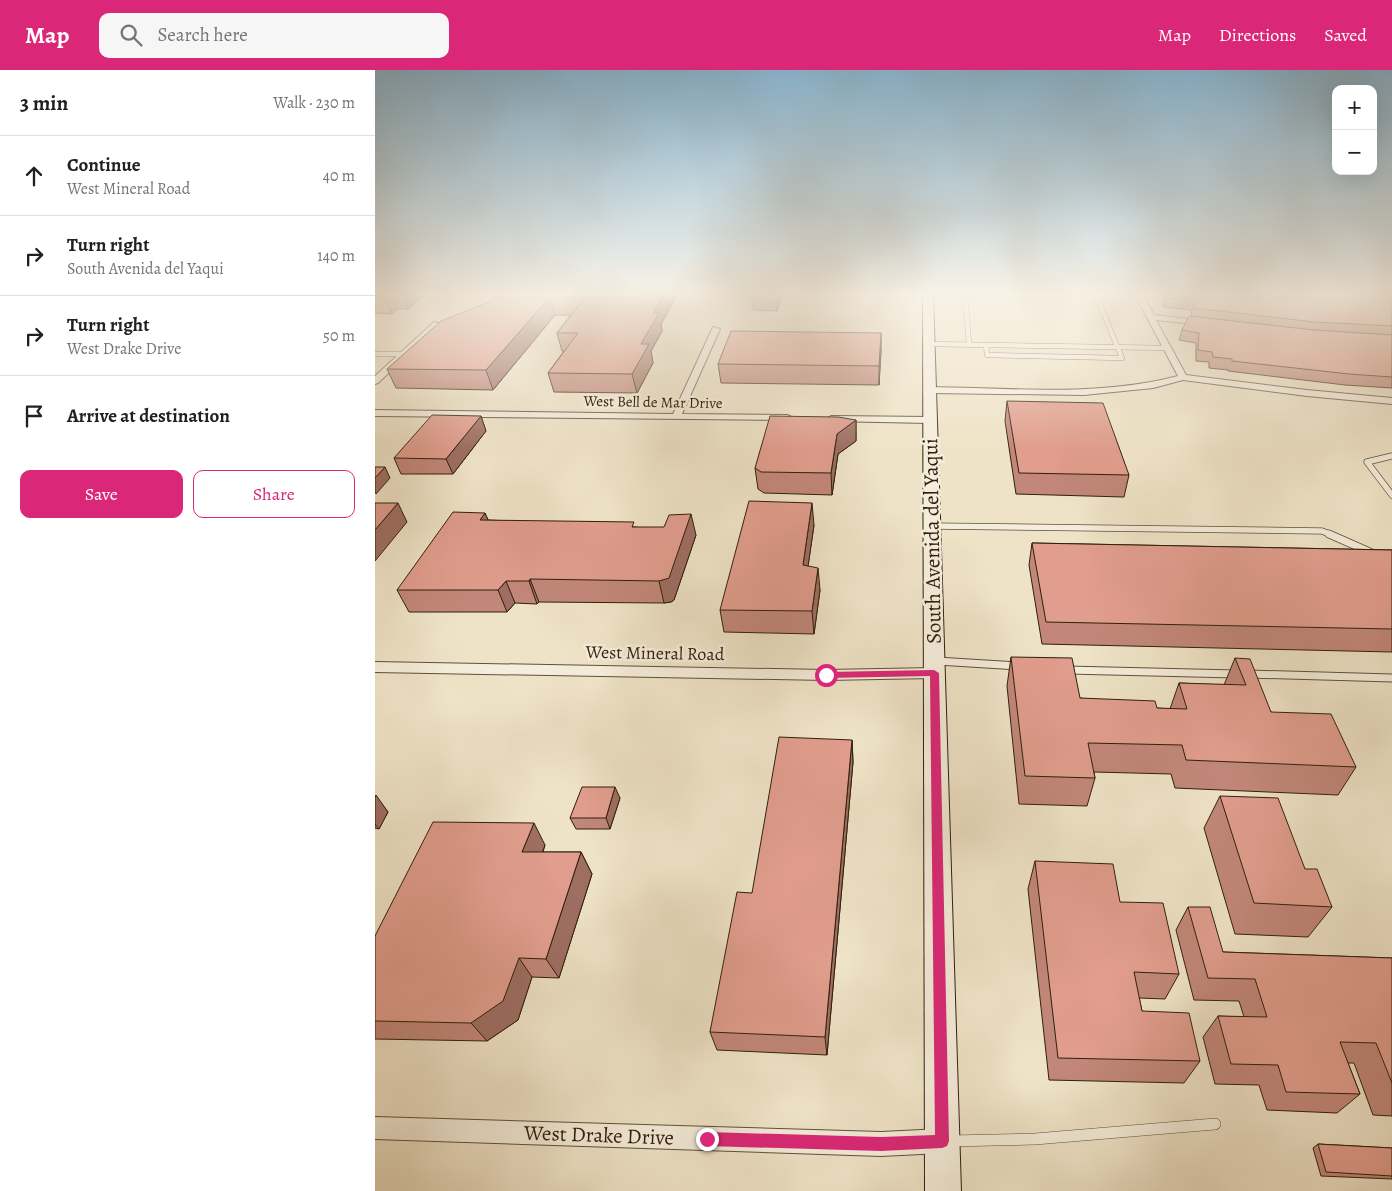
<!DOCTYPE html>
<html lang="en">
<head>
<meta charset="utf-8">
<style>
	body { margin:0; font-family:Alegreya,serif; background:#f6f6f6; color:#202124 }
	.controls { position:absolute; right:15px; top:15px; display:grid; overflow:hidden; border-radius:10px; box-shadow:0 5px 20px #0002 }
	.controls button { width:45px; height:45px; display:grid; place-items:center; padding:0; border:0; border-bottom:1px solid #e0e0e0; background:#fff; color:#202124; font:25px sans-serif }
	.stop { position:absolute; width:15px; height:15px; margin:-11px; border:4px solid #db2777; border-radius:50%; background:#fff }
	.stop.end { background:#db2777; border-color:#fff; box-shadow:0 1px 5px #0008 }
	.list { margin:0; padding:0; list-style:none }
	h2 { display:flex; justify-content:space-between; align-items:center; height:65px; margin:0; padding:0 20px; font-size:21px }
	h2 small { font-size:16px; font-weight:400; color:#757577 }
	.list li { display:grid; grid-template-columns:32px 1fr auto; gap:15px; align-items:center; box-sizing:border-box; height:80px; padding:0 20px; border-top:1px solid #e0e0e0 }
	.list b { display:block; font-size:19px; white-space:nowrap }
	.list p { margin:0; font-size:16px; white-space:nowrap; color:#757577 }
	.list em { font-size:16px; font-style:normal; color:#757577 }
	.actions { display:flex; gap:10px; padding:15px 20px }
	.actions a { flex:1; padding:11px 0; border:1px solid #db2777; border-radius:10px; text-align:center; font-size:18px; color:#db2777 }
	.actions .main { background:#db2777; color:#fff }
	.icon { flex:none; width:28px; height:28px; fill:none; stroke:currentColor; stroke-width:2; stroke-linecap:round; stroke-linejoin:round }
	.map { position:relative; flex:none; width:1017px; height:1121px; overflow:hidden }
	header { display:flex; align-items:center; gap:30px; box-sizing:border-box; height:70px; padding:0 25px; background:#db2777; color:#fff }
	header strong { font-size:24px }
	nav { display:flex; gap:28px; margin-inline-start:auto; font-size:18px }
	.search { width:350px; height:45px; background:#f6f6f6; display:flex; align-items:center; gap:12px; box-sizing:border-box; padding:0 18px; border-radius:10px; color:#757577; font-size:19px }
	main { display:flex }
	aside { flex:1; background:#fff }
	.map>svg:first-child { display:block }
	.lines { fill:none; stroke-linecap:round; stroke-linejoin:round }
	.lane-far3-casing { stroke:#5f503b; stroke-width:5.5 }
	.lane-far2-casing { stroke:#5f503b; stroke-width:7 }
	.lane-far1-casing { stroke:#5f503b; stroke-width:9 }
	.lane-casing { stroke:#5f503b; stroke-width:12 }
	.street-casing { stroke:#5f503b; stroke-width:2 }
	.secondary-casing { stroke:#2f1f0c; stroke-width:2 }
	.lane-far3 { stroke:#f5eddb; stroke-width:4.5 }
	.lane-far2 { stroke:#f5eddb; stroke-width:5.5 }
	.lane-far1 { stroke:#f5eddb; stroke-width:7 }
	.lane { stroke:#f5eddb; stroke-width:11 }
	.street { fill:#f5eddb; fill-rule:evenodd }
	.secondary { fill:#f5eddb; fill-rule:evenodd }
	.wall { fill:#c28779; stroke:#2f1f0c }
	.shaded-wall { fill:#9e6e63; stroke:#2f1f0c }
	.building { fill:#e19d8d; stroke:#2f1f0c }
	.route { fill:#db2777 }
	.labels { text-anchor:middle; stroke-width:5; stroke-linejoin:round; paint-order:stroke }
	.far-street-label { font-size:15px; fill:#2f1f0c; stroke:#f5eddb }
	.street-label { font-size:18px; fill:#2f1f0c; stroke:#f5eddb }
	.near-street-label { font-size:21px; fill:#2f1f0c; stroke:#f5eddb }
</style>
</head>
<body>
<header>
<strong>Map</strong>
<div class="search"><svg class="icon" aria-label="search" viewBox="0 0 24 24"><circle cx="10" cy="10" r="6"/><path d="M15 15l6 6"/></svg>Search here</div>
<nav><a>Map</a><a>Directions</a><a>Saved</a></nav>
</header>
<main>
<aside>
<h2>3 min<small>Walk · 230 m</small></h2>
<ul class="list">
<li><svg class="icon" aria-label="ahead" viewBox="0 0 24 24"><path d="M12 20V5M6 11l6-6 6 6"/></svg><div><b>Continue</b><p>West Mineral Road</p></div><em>40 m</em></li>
<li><svg class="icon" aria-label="right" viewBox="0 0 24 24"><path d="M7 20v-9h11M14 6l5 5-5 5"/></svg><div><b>Turn right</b><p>South Avenida del Yaqui</p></div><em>140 m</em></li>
<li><svg class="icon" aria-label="right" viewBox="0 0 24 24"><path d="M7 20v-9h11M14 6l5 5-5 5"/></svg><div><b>Turn right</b><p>West Drake Drive</p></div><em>50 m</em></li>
<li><svg class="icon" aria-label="arrive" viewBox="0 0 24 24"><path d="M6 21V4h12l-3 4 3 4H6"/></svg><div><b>Arrive at destination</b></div></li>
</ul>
<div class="actions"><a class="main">Save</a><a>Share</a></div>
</aside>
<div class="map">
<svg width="1017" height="1121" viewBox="0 0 1017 1121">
	<rect width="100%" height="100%" fill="#efe3c7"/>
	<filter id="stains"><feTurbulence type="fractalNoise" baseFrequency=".004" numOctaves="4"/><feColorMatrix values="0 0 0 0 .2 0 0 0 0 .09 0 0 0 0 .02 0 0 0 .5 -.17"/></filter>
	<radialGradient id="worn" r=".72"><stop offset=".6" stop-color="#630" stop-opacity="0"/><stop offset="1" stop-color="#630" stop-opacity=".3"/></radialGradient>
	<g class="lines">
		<defs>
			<path id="lane-far3" d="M590 223 594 274
				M590 224 721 226
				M554 274 793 278
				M611 275 612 285 747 288 720 223
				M0 284H30"/>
			<path id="lane-far2" d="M1017 386 992 392 1017 425
				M557 456 947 461 957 465"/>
			<path id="lane-far1" d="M954 464 997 483
				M562 591 644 596
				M692 600 861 604
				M874 604 1017 608"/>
			<path id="lane" d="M576 1071 660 1069 840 1054"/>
			<path id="street" d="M759 223H767L779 245 830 251 834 253 830 255 781 250 811 305 932 320 1017 328V334L932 326 808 310 778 318 709 325 555 323 550 320 555 317C637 318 723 327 803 306Z
				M59 252 66 254 3 313 0 314V306Z
				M338 257 345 259 307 344 412 345 415 346V350L0 346V340L298 344Z
				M456 346 555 347 560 350 555 353 453 351 451 349Z
				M0 592 451 600 559 598 564 599 566 603 564 607 559 608 451 610 0 602Z
				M0 1047 506 1062 567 1059 575 1063 579 1071 575 1079 567 1083 506 1086 0 1069Z"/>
			<path id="secondary" d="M548 223H558L586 1121H550Z"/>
		</defs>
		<use href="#lane-far3" class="lane-far3-casing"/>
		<use href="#lane-far2" class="lane-far2-casing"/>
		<use href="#lane-far1" class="lane-far1-casing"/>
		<use href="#lane" class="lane-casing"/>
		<use href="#street" class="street-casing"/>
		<use href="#secondary" class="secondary-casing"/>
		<use href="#lane-far3" class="lane-far3"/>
		<use href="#lane-far2" class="lane-far2"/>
		<use href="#lane-far1" class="lane-far1"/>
		<use href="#lane" class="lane"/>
		<use href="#street" class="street"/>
		<use href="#secondary" class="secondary"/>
	</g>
	<path class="wall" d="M0 223H52L33 239H22L17 244 0 243Z
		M116 223H303L286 254 287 261 276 281 278 293 262 323 179 322 173 303 189 281H187L182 263 196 245H180L118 320 21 318 12 299 118 230Z
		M380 223H408L402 241 378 240 377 231Z
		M789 223H1017V318L970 315 853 301V300L834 298V292L821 291V273L804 270 807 260 816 246 817 240 788 237Z
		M506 263V281L504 315 346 313 343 294Z
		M632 331 754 405 749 427 641 424 630 351Z
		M106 346 111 361 78 404H26L19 388Z
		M481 350V371L463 384 457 425 389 423 383 419 380 398Z
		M110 443 113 450 260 457 321 465 299 530 296 532 289 533 164 532 162 534 140 533 132 542H34L22 520Z
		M439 455 433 496 445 520 439 564 349 562 345 540Z
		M657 473 1017 480V582L667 574 654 495Z
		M636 587 705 628 782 638 795 639 804 613 849 615 860 588 896 642 981 697 963 725 800 718 796 704 719 702 720 708 712 736 644 734 632 616Z
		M477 670 478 692 452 985 342 980 335 962 377 823Z
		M0 725 13 742 4 759 0 758Z
		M845 726 930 799 957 837 933 867 860 864 829 758Z
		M245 728 235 759H201L195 748Z
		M170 775 168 782H206L217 804 184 908 157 907 143 950 112 971 0 969V866Z
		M660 791 745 832 804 904 790 929 764 928 767 941 825 991 809 1013 674 1010 653 819Z
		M813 837 848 882 1017 888V1046L998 1045 979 993H973L985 1024 962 1043 892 1040 884 1015 840 1014 828 967 843 946 869 947 864 931 819 930 801 860Z
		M943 1074 1017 1078V1109L946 1106 938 1078Z"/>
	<path class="shaded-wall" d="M13 223H15L22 239 17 244 10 226Z
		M27 223H52L33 239Z
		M290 223H303L286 254 287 261 276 281 278 293 262 323 257 304 266 274 278 243Z
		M404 223H408L402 241 401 232Z
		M175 227 180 245 118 320 111 300Z
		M506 263V281L504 315V296Z
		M106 346 111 361 78 404 71 389Z
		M481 350V371L463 384 457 425 456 403 462 364Z
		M10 397 15 408 1 424 0 422V408Z
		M23 433 32 452 0 491V460Z
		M437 433 439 455 430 517 428 495Z
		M110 443 119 464 105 450Z
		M316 444 321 465 299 530 296 532 289 533 284 511Z
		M443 498 445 520 439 564 437 541Z
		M155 509 164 532 162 534 154 511Z
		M131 511 140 533 132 542 123 520Z
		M477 670 478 692 452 985 450 967Z
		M240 717 245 728 235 759 231 748Z
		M1 725 13 742 4 759 0 754V727Z
		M159 753 170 775 160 803 147 782Z
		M206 782 217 804 184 908 171 889Z
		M144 888 157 907 143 950 112 971 96 953Z"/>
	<path class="building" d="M0 223H13L10 226H0Z
		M137 223H290L278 243H284L266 274H274L257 304 173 303 203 263H182L210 228 175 227 111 300 12 299 66 251Z
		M380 223H404L401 232 377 231Z
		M790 223H1017V256L939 252 818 238 821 231 790 228Z
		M814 246 939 260 1017 265V307L974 304 857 291V289L838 287 837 282 823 280 824 263 807 260Z
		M356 261 506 263 504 296 343 294Z
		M632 331 728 333 754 405 644 403Z
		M57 345 106 346 71 389 19 388Z
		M395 346 463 347 481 350 462 364 456 403 386 402 380 398Z
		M0 397H10L0 408Z
		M374 431 437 433 428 495 443 498 437 541 345 540Z
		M0 433H23L0 460Z
		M78 442 110 443 105 450 259 452 257 457H289L294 445 316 444 294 508 291 509 284 511 155 509 154 511H131L123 520H22Z
		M657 473 1017 480V559L671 552Z
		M636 587 697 588 705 628 780 631 782 638 812 639 804 613 871 615 860 588 875 589 896 642 956 644 981 697 811 690 807 675 713 673 720 708 650 706Z
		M404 667 477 670 450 967 335 962 362 822 377 823Z
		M207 717H240L231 748H195Z
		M845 726 903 728 930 799H942L957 837 879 833Z
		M58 752 159 753 147 782H206L171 889 144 888 128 931 96 953 0 951V866Z
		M660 791 738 794 745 832 788 833 804 904 759 902 767 941 814 943 825 991 683 988Z
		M813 837H835L848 882 1017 888V1013L1001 973 965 972 985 1024 911 1022 903 995 856 994 843 946 892 947 880 909 833 908Z
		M943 1074 1017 1078V1106L951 1102Z"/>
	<linearGradient id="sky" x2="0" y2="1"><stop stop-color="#89b8d6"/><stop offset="0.59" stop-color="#f8f2e6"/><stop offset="1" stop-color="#f8f2e6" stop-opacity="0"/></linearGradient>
	<rect width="1017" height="380" fill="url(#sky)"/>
	<path class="route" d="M559 600 564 603 574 1071 572 1076 567 1078 506 1081 332 1076 328 1074 326 1069 328 1064 332 1062 506 1067 560 1065 555 606 451 608 447 605 451 602Z"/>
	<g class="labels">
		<g class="far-street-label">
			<text transform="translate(278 332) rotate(1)" y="5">West Bell de Mar Drive</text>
		</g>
		<g class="street-label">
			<text transform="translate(280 583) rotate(1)" y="6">West Mineral Road</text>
		</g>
		<g class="near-street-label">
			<text transform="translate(557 471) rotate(-91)" y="7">South Avenida del Yaqui</text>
			<text transform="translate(224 1065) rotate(2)" y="7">West Drake Drive</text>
		</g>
	</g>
	<rect width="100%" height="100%" filter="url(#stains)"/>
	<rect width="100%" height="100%" fill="url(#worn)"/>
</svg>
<div class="controls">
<button>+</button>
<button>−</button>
</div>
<div class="stop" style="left:451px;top:605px"></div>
<div class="stop end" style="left:332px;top:1069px"></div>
</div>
</main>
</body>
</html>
